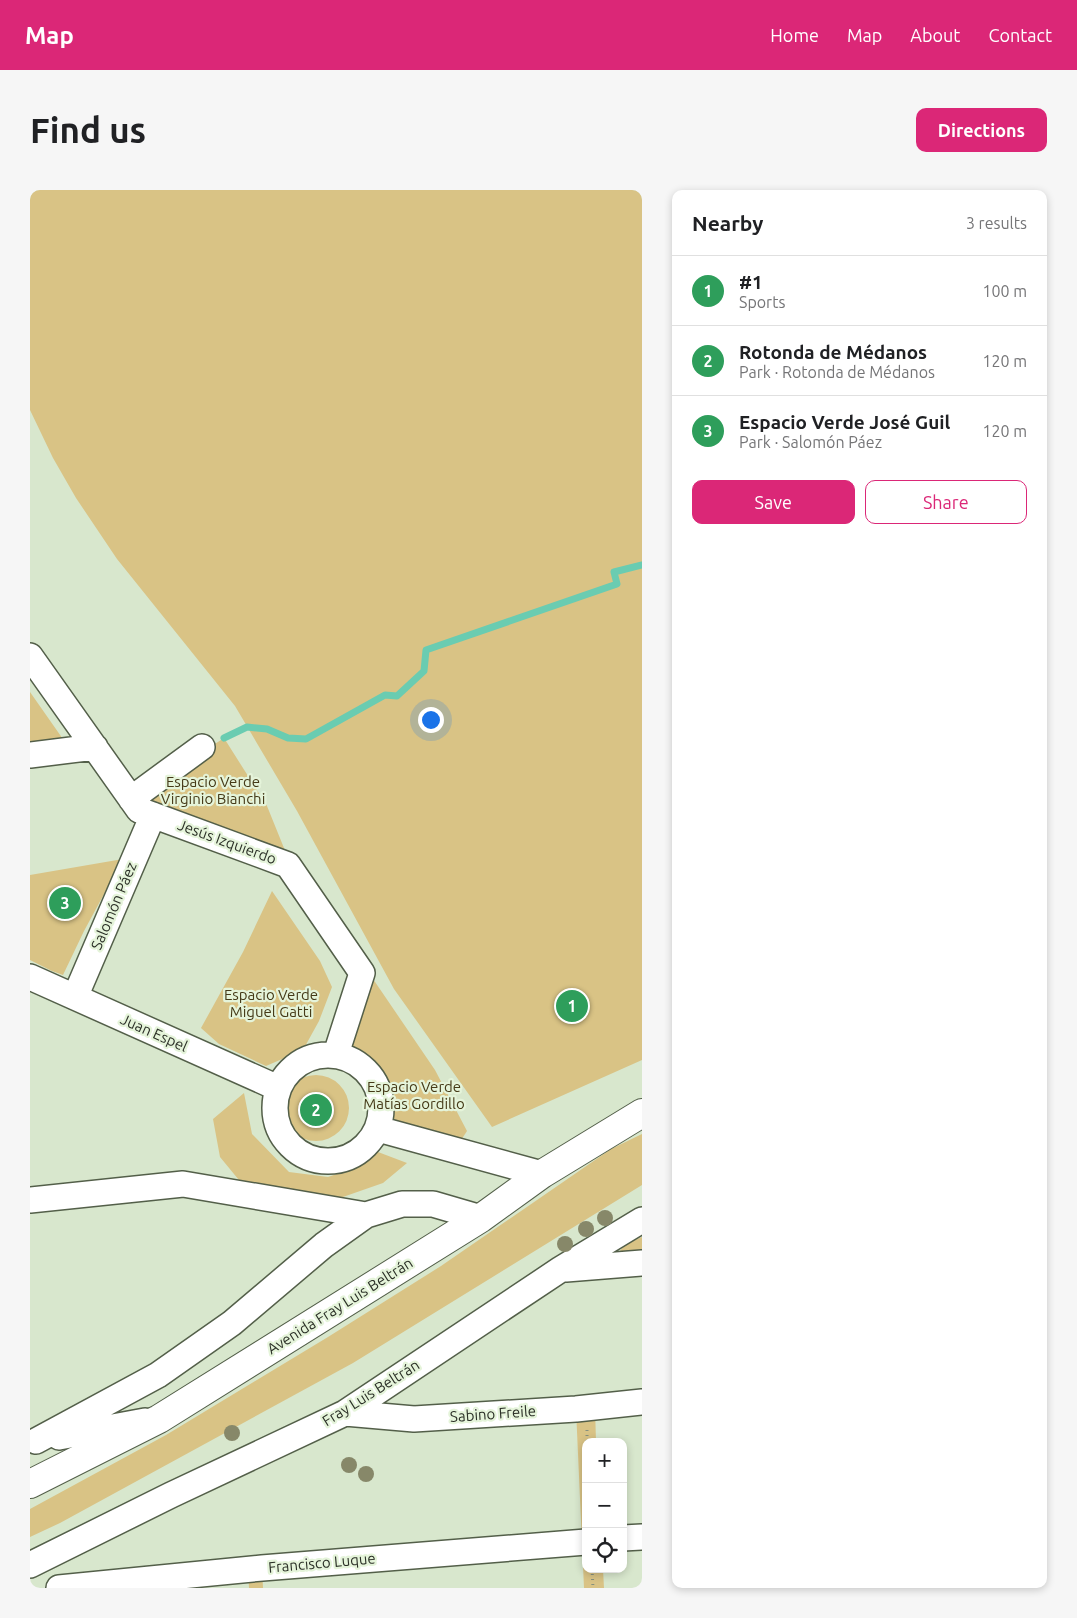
<!DOCTYPE html>
<html lang="en">
<head>
<meta charset="utf-8">
<style>
	body { margin:0; font-family:Ubuntu,sans-serif; background:#f6f6f6; color:#202124 }
	.controls { position:absolute; right:15px; bottom:15px; display:grid; overflow:hidden; border-radius:10px; box-shadow:0 2px 8px #0003 }
	.controls button { width:45px; height:45px; display:grid; place-items:center; padding:0; border:0; border-bottom:1px solid #e0e0e0; background:#fff; color:#202124; font:25px sans-serif }
	.you { position:absolute; left:400px; top:529px; width:18px; height:18px; margin:-12px; border:4px solid #fff; border-radius:50%; background:#1a73e8; box-shadow:0 0 0 8px #1a73e833 }
	.badge { display:grid; place-items:center; width:32px; height:32px; border-radius:50%; background:#db2777; color:#fff; font-size:16px; font-weight:700 }
	.pin { position:absolute; translate:-50% -50%; border:2px solid #fff; box-shadow:0 1px 5px #0006 }
	.list { margin:0; padding:0; list-style:none }
	h2 { display:flex; justify-content:space-between; align-items:center; height:65px; margin:0; padding:0 20px; font-size:21px }
	h2 small { font-size:16px; font-weight:400; color:#757577 }
	.list li { display:grid; grid-template-columns:32px 1fr auto; gap:15px; align-items:center; box-sizing:border-box; height:70px; padding:0 20px; border-top:1px solid #e0e0e0 }
	.list b { display:block; font-size:19px; white-space:nowrap }
	.list p { margin:0; font-size:16px; white-space:nowrap; color:#757577 }
	.list em { font-size:16px; font-style:normal; color:#757577 }
	.actions { display:flex; gap:10px; padding:15px 20px }
	.actions a { flex:1; padding:11px 0; border:1px solid #db2777; border-radius:10px; text-align:center; font-size:18px; color:#db2777 }
	.actions .main { background:#db2777; color:#fff }
	.icon { flex:none; width:28px; height:28px; fill:none; stroke:currentColor; stroke-width:2; stroke-linecap:round; stroke-linejoin:round }
	.map { position:relative; flex:none; width:612px; height:1398px; overflow:hidden; border-radius:10px }
	header { display:flex; align-items:center; gap:30px; box-sizing:border-box; height:70px; padding:0 25px; background:#db2777; color:#fff }
	header strong { font-size:24px }
	nav { display:flex; gap:28px; margin-inline-start:auto; font-size:18px }
	.intro { display:flex; align-items:center; justify-content:space-between; box-sizing:border-box; height:120px; padding:0 30px }
	h1 { margin:0; font-size:35px }
	.button { padding:12px 22px; border-radius:10px; background:#db2777; color:#fff; font-size:18px; font-weight:700 }
	main { display:flex; gap:30px; padding:0 30px }
	aside { flex:1; background:#fff; border-radius:10px; box-shadow:0 2px 8px #0003 }
	.map>svg:first-child { display:block }
	.green { fill:#d9c385 }
	.lines { fill:none; stroke-linecap:round; stroke-linejoin:round }
	.stream { stroke:#6accb1; stroke-width:7 }
	.minor-casing { stroke:#535f49; stroke-width:28 }
	.primary-casing { stroke:#535f49; stroke-width:30 }
	.path { stroke:#86907e; stroke-width:3; stroke-dasharray:1 4; stroke-linecap:butt }
	.minor { stroke:#fff; stroke-width:25 }
	.primary { stroke:#fff; stroke-width:28 }
	.tree { fill:#878869 }
	.labels { text-anchor:middle; stroke-width:4.5; stroke-linejoin:round; paint-order:stroke }
	.park-label { font-size:15px; fill:#453a18; stroke:#e5f4da }
	.street-label { font-size:15px; fill:#2b3027; stroke:#e5f4da }
</style>
</head>
<body>
<header>
<strong>Map</strong>
<nav><a>Home</a><a>Map</a><a>About</a><a>Contact</a></nav>
</header>
<div class="intro"><h1>Find us</h1><a class="button">Directions</a></div>
<main>
<div class="map">
<svg width="612" height="1398" viewBox="0 0 612 1398">
	<rect width="100%" height="100%" fill="#d8e7cd"/>
	<path class="green" d="M0 0H612V870L462 937 364 799 267 621 205 516 87 369 46 308 23 268 0 220Z
		M0 502 35 552 0 554Z
		M194 548 237 616 258 668 101 609Z
		M93 669 54 741 33 785 22 781 0 770V685Z
		M242 701 290 771 302 797 289 831 273 860 236 876 189 854 171 838 213 762Z
		M341 786 405 880 437 941 424 961 378 941 356 925 348 892 312 852Z
		M253 918a33 33 0 1 1 66 0a33 33 0 1 1-66 0Z
		M214 903 222 944 259 982 298 987 324 978 348 962 377 973 353 993 290 1015 227 1012 190 967 183 929Z
		M612 944V995L323 1173 30 1333 0 1347V1319L136 1245 298 1147 411 1076 581 959Z
		M612 1047V1071L587 1067C591 1055 601 1052 612 1047Z
		M565 1217 566 1252H556V1379H573L574 1398H554L546 1219Z
		M232 1378 233 1398H219L218 1379Z"/>
	<g class="lines">
		<path class="stream" d="M194 548 217 537 237 539 258 548 276 549 355 505 367 506 394 481 396 460 587 394 584 382 612 375"/>
		<defs>
			<path id="minor" d="M0 466 109 620 258 675 332 783 306 864
				M0 565 65 557
				M101 609 172 557
				M0 787 248 898
				M45 807 123 625
				M245 918a53 53 0 1 1 106 0a53 53 0 1 1-106 0Z
				M348 939 512 984
				M0 1010 153 994 336 1025 372 1014H403L451 1028
				M536 1079 612 1073
				M315 1223 384 1229 546 1219 612 1212
				M29 1247 115 1231
				M6 1251 128 1185 202 1133 294 1055 336 1025
				M593 1348 612 1347
				M0 1375 141 1305 315 1223 531 1079 612 1030
				M29 1398 232 1378 556 1352"/>
			<path id="primary" d="M0 1294 129 1229 451 1028 512 984 612 923"/>
		</defs>
		<use href="#minor" class="minor-casing"/>
		<use href="#primary" class="primary-casing"/>
		<path class="path" d="M557 1240V1252
			M562 1379 563 1398"/>
		<use href="#minor" class="minor"/>
		<use href="#primary" class="primary"/>
	</g>
	<g class="tree">
		<circle cx="575" cy="1028" r="8"/>
		<circle cx="556" cy="1039" r="8"/>
		<circle cx="535" cy="1054" r="8"/>
		<circle cx="202" cy="1243" r="8"/>
		<circle cx="319" cy="1275" r="8"/>
		<circle cx="336" cy="1284" r="8"/>
	</g>
	<g class="labels">
		<g class="park-label">
			<text x="183" y="597">Espacio Verde<tspan x="183" dy="17">Virginio Bianchi</tspan></text>
			<text x="241" y="810">Espacio Verde<tspan x="241" dy="17">Miguel Gatti</tspan></text>
			<text x="384" y="902">Espacio Verde<tspan x="384" dy="17">Matías Gordillo</tspan></text>
		</g>
		<g class="street-label">
			<text transform="translate(197 652) rotate(20)" y="5">Jesús Izquierdo</text>
			<text transform="translate(84 716) rotate(-67)" y="5">Salomón Páez</text>
			<text transform="translate(124 843) rotate(24)" y="5">Juan Espel</text>
			<text transform="translate(310 1116) rotate(-32)" y="5">Avenida Fray Luis Beltrán</text>
			<text transform="translate(341 1203) rotate(-32)" y="5">Fray Luis Beltrán</text>
			<text transform="translate(463 1224) rotate(-4)" y="5">Sabino Freile</text>
			<text transform="translate(292 1373) rotate(-5)" y="5">Francisco Luque</text>
		</g>
	</g>
</svg>
<div class="controls">
<button>+</button>
<button>−</button>
<button><svg class="icon" aria-label="locate" viewBox="0 0 24 24"><circle cx="12" cy="12" r="6"/><path d="M12 2v4M12 18v4M2 12h4M18 12h4"/></svg></button>
</div>
<div class="you"></div>
<div class="pin badge" style="left:542px;top:816px;background:#2e9e5b">1</div>
<div class="pin badge" style="left:286px;top:920px;background:#2e9e5b">2</div>
<div class="pin badge" style="left:35px;top:713px;background:#2e9e5b">3</div>
</div>
<aside>
<h2>Nearby<small>3 results</small></h2>
<ul class="list">
<li><span class="badge" style="background:#2e9e5b">1</span><div><b>#1</b><p>Sports</p></div><em>100 m</em></li>
<li><span class="badge" style="background:#2e9e5b">2</span><div><b>Rotonda de Médanos</b><p>Park · Rotonda de Médanos</p></div><em>120 m</em></li>
<li><span class="badge" style="background:#2e9e5b">3</span><div><b>Espacio Verde José Guil</b><p>Park · Salomón Páez</p></div><em>120 m</em></li>
</ul>
<div class="actions"><a class="main">Save</a><a>Share</a></div>
</aside>
</main>
</body>
</html>
